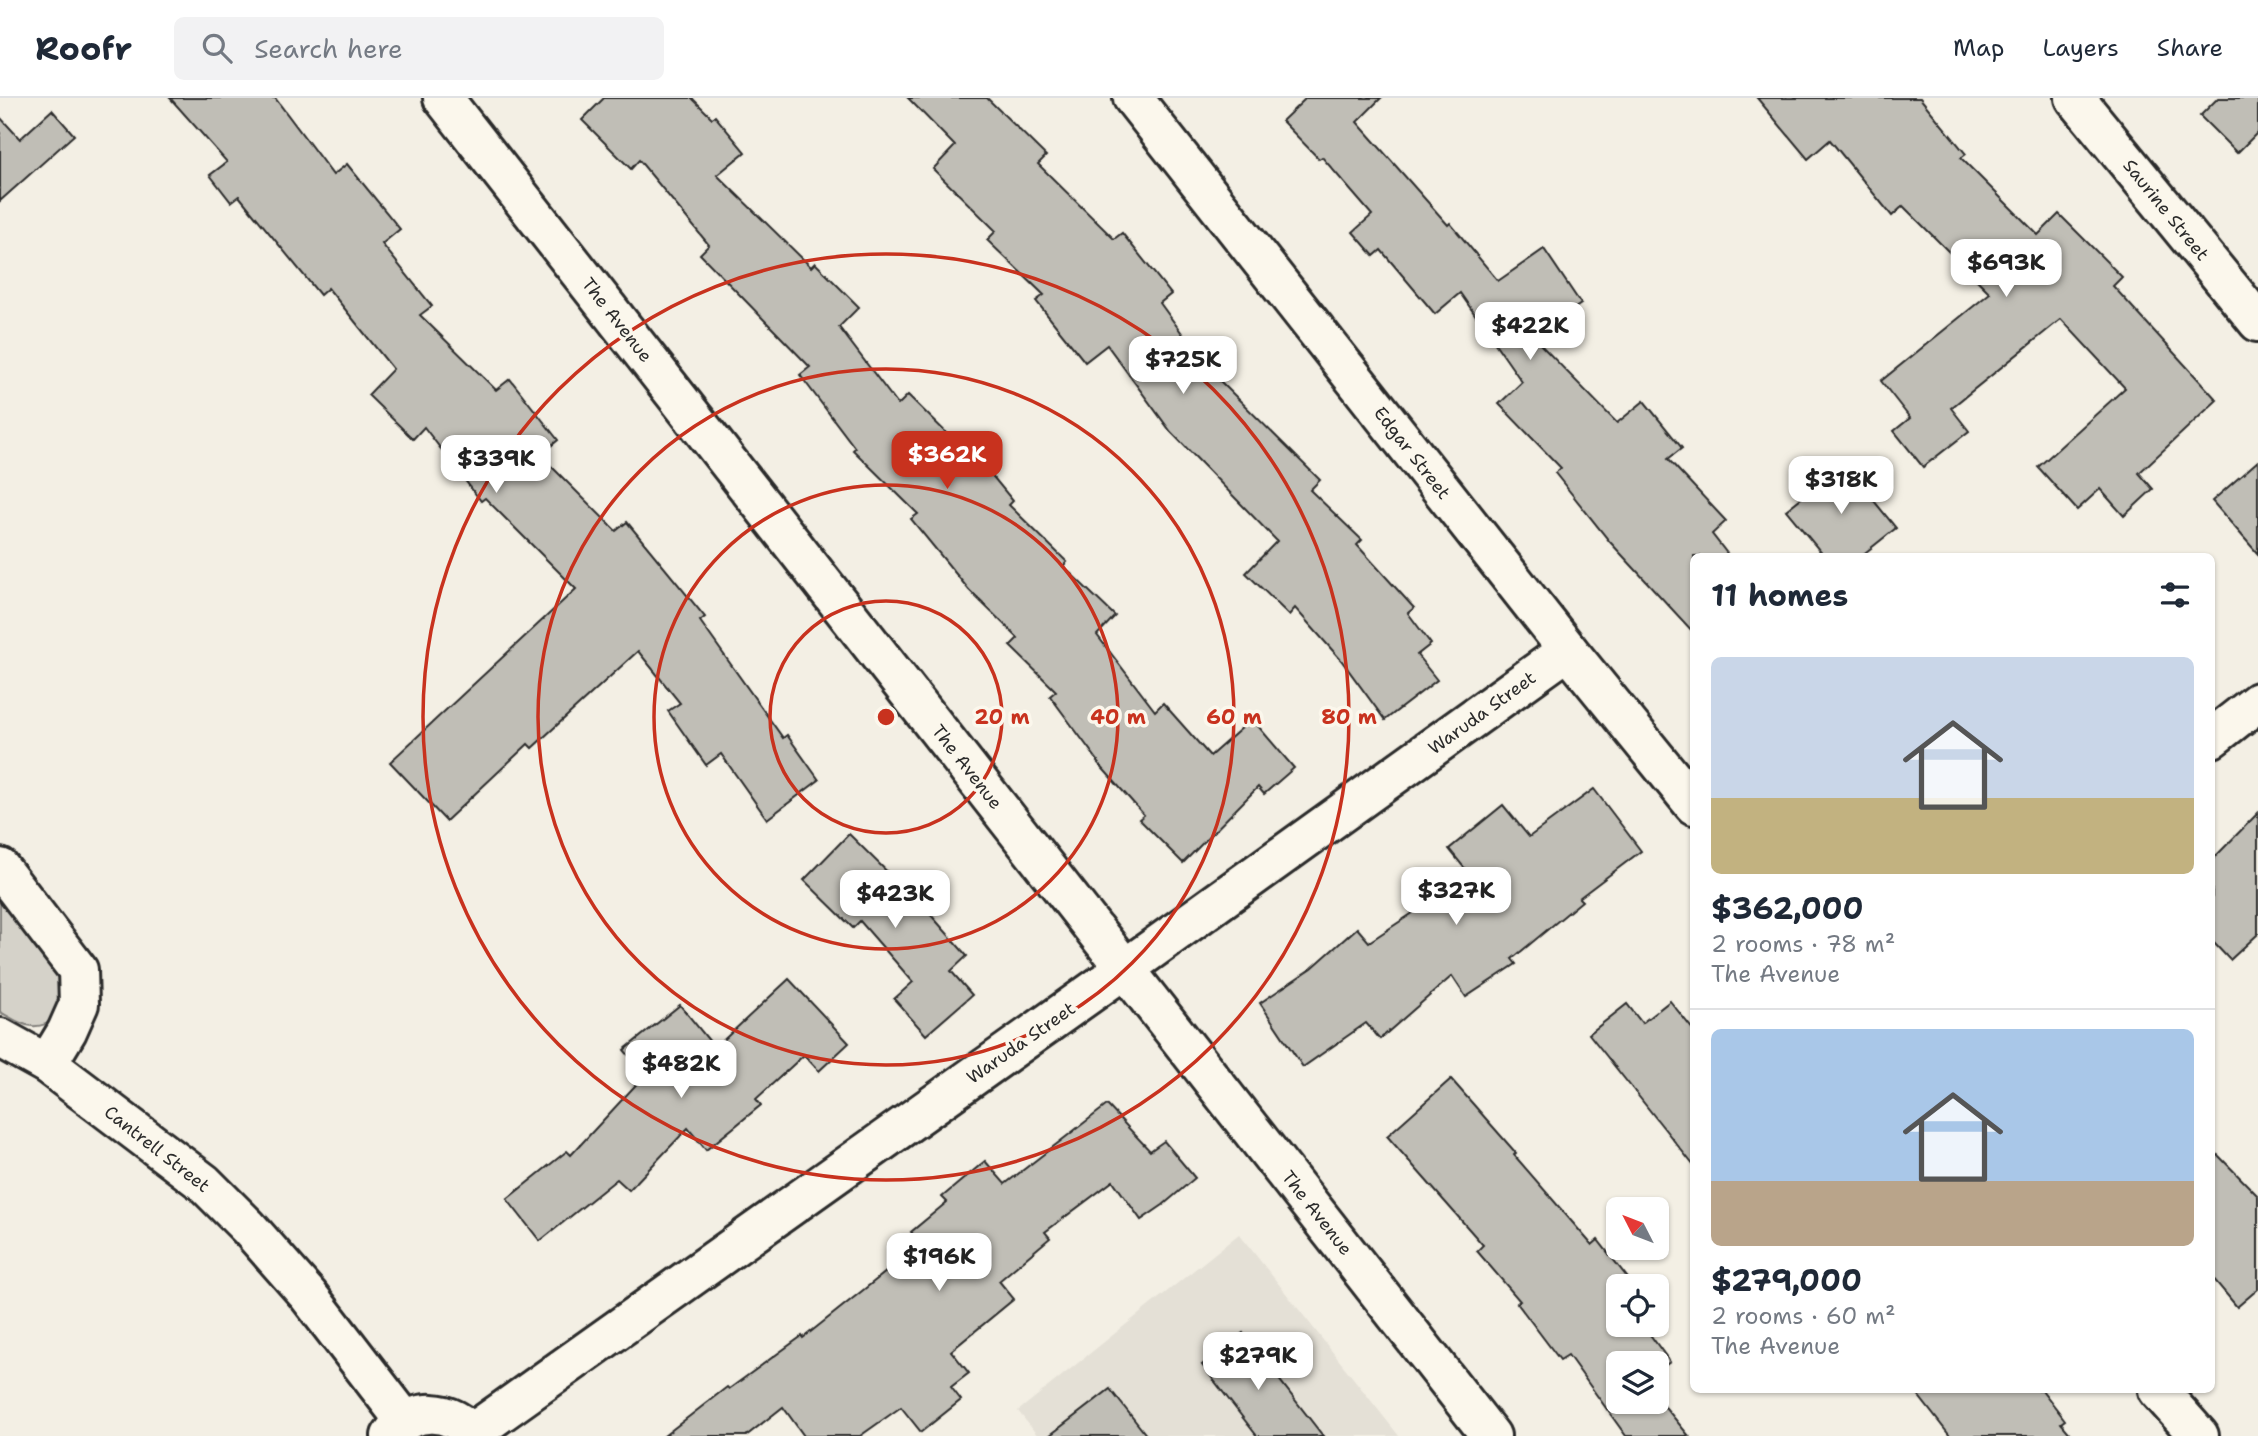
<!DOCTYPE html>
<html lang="en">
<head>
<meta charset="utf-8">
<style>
	body { margin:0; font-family:"Shantell Sans",sans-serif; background:#f2f2f3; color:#1f2937; height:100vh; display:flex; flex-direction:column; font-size:26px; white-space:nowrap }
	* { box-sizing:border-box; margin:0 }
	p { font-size:23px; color:#747a83 }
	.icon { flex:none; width:38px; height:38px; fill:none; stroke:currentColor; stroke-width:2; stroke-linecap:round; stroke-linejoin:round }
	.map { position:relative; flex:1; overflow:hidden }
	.drawer { position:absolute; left:1690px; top:455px; width:525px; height:840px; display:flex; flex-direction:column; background:#fff; border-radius:10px; box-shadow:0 2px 5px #0004 }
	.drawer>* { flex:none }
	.needle { width:46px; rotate:312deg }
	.tools { position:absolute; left:1606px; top:1099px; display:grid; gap:14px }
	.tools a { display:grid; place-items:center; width:63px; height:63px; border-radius:10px; background:#fff; box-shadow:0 2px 5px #0004; font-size:35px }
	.price { position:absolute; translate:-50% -60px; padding:0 16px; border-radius:14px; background:#fff; color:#222; font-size:23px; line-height:46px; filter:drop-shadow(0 2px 4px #0008) }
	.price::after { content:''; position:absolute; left:50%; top:42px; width:21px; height:16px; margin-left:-10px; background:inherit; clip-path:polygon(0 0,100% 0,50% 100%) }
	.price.current { background:#c8321e; color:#fff }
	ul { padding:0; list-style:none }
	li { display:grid; align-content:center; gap:14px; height:371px; padding:0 21px }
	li+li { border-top:2px solid #e0e1e3 }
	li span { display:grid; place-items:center; height:217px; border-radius:10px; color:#555 }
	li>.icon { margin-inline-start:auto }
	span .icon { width:126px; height:126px; fill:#fffc; stroke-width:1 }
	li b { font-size:30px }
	h2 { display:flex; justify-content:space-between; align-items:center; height:84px; padding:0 21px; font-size:30px }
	header { display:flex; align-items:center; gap:42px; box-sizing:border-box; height:98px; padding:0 35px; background:#fff; border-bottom:2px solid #e0e1e3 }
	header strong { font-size:33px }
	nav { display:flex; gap:38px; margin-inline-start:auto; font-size:24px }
	.search { width:490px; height:63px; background:#f2f2f3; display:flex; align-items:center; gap:18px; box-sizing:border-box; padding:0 24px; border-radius:10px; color:#747a83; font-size:26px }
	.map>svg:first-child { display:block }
	.built { fill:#e4e0d6 }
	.green { fill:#d5d2c9; stroke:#807e7a; stroke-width:2 }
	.building { fill:#c0beb6; stroke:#2b2b2b; stroke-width:2 }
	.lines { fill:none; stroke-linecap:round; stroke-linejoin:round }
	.minor-casing { stroke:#2b2b2b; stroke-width:44 }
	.secondary-casing { stroke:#2b2b2b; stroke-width:44 }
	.minor { stroke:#fbf7ec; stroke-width:38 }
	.secondary { stroke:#fbf7ec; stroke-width:38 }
	.ring { fill:none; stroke:#c8321e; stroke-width:3.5 }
	.labels { text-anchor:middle; stroke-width:7; stroke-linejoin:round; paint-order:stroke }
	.street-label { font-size:18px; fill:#2b2b2b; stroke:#fbf7ec }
	.centre { fill:#c8321e; stroke:#fbf7ec; stroke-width:3.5 }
	.ring-label { font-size:21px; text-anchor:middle; font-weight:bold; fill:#c8321e; stroke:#fbf7ec; stroke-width:7; stroke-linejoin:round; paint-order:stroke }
</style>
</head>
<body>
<header>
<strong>Roofr</strong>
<div class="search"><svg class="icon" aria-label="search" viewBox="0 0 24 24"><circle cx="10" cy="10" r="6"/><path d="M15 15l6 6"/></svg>Search here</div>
<nav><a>Map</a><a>Layers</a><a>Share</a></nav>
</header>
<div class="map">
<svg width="2258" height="1338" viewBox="0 0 2258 1338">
	<rect width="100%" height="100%" fill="#f3efe4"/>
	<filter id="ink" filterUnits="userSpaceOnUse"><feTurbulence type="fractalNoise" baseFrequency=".0143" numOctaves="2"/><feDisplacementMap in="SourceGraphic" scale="14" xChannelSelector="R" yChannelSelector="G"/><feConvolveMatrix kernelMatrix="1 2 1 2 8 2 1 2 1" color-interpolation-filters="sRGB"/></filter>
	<g filter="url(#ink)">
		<polygon class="built" points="1239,1136 1399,1338 1038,1338 1018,1313"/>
		<path class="green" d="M0,800L61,877V919C33,935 26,928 0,914Z"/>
		<g class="building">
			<polygon points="170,0 275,0 333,77 347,66 400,131 382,146 432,208 420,217 496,292 510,281 558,342 540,357 616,433 627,424 705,519 700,523 783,640 787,637 819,682 767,721 721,656 706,667 668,613 680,605 638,553 532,650 528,646 446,723 390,664 576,491 485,400 481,403 424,329 413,341 368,297 393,271 328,190 320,197 239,98 231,104 210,77 227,64"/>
			<polygon points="604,0 692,0 712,20 715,18 745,54 717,77 811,169 815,165 859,209 839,229 898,307 908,297 978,366 981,364 1013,403 1009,407 1067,464 1063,468 1115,518 1097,537 1155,613 1163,605 1210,658 1252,621 1294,670 1264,696 1258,689 1183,765 1139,721 1144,717 1097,664 1098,663 1050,598 1056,593 1010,548 1018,540 969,492 911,421 918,416 853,352 855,350 800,277 810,269 700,156 709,147 639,62 631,71 582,22"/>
			<polygon points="908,0 987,0 1046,58 1038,66 1114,141 1122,135 1171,196 1160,205 1208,271 1320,382 1310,392 1362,442 1357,447 1414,510 1408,515 1431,546 1417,557 1437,582 1385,622 1341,562 1295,510 1289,517 1246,475 1277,443 1171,334 1107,247 1085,264 1036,203 1044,197 987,142 996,133 933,71 955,48"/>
			<polygon points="1306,0 1381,0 1357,24 1448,127 1450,125 1498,183 1544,151 1581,206 1533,239 1617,325 1644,303 1682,350 1668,361 1726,423 1712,436 1729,458 1694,458 1694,535 1610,444 1555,375 1561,370 1499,306 1522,284 1460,195 1435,216 1381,152 1374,158 1353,134 1372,117 1322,59 1319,61 1282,23"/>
			<polygon points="1757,0 1920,0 1966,56 1961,60 2038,137 2059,116 2122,179 2113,188 2217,302 2139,375 2153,391 2124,418 2100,391 2077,412 2038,369 2125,290 2061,221 1951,310 1969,333 1923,369 1894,333 1910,320 1881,283 1990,195 1903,108 1892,118 1830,42 1808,61"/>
			<polygon points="2218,0 2258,0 2258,34 2237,55 2200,18"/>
			<polygon points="52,12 74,37 0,103 0,19 20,41"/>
			<polygon points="2258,363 2258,456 2212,403"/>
			<polygon points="1844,366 1896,430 1861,458 1824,458 1786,412"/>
			<polygon points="1594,691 1641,753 1579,800 1582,803 1512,861 1516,866 1466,899 1452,878 1380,941 1366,925 1303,969 1260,905 1312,870 1357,830 1369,844 1470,777 1449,751 1503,707 1529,739"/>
			<polygon points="2258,715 2258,836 2230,862 2212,843 2212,762"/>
			<polygon points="849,736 930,816 967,858 951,873 972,897 926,937 894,901 913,884 860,823 853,830 804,782"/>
			<polygon points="789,881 849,945 819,973 804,957 756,1001 761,1007 706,1052 688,1030 629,1092 617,1081 540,1143 507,1101 567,1053 571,1057 645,977 624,952 680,907 715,950"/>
			<polygon points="1670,903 1694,933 1694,1068 1589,936 1627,906 1642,925"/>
			<polygon points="1451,981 1516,1055 1514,1057 1592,1147 1598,1142 1634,1188 1616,1188 1619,1193 1619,1227 1643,1227 1670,1264 1657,1273 1657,1265 1619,1265 1619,1304 1657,1304 1657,1299 1689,1338 1626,1338 1568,1257 1560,1262 1517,1205 1520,1203 1477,1153 1483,1147 1387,1038"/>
			<polygon points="1107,1007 1150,1053 1164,1043 1195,1080 1163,1107 1141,1122 1113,1083 1045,1134 1050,1140 999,1183 1014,1201 951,1253 969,1275 951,1289 961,1302 921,1334 901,1309 860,1338 804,1338 783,1309 746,1338 664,1338 727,1289 729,1291 802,1238 803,1240 921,1146 911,1134 947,1104 942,1099 985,1063 1005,1086"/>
			<polygon points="2212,1051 2258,1098 2258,1191 2237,1209 2212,1179"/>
			<polygon points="1243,1235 1323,1338 1257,1338 1202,1267"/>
			<polygon points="1110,1291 1147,1338 1049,1338"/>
			<polygon points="1914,1292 2042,1292 2065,1322 2061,1325 2072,1338 1950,1338"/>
		</g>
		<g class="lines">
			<g class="minor-casing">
				<g id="minor">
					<polyline points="443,0 1491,1338"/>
					<polyline points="2075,0 2258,224"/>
					<polyline points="2212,640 2258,604"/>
					<polyline points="0,770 78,872 79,906 67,933 47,966"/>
					<polyline points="0,940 47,966 204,1085 248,1129 308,1197 405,1323"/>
					<polyline points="472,1335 1151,852 1568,552"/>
					<path d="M391,1338C411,1307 453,1310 473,1338"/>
				</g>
			</g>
			<g class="secondary-casing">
				<g id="secondary">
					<polyline points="1133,0 1568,552 1694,707"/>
					<polyline points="2158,1292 2199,1338"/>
				</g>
			</g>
			<use href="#minor" class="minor"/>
			<use href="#secondary" class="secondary"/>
		</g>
	</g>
	<g class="ring">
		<circle cx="886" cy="619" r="116"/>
		<circle cx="886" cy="619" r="232"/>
		<circle cx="886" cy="619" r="348"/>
		<circle cx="886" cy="619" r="463"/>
	</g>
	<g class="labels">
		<g class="street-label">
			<text transform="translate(2166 112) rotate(51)" y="6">Saurine Street</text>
			<text transform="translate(617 222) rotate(52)" y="6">The Avenue</text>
			<text transform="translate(1412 355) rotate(52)" y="6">Edgar Street</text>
			<text transform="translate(1482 615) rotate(-36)" y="6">Waruda Street</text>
			<text transform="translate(967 669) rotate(52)" y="6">The Avenue</text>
			<text transform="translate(1021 945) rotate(-35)" y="6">Waruda Street</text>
			<text transform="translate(157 1051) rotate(38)" y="6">Cantrell Street</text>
			<text transform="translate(1317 1115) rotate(52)" y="6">The Avenue</text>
		</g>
	</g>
	<circle cx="886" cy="619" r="10" class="centre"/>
	<g class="ring-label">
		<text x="1002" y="626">20 m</text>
		<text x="1118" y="626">40 m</text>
		<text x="1234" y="626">60 m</text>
		<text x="1349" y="626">80 m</text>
	</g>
</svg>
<div class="tools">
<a><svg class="needle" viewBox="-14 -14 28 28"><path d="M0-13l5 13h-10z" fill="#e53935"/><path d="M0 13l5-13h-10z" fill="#747a83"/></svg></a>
<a><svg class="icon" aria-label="locate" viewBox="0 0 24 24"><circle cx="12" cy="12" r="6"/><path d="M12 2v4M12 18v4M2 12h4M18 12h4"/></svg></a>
<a><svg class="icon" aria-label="layers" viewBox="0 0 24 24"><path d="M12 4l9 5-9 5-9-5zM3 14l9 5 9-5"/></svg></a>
</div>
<b class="price" style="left:2006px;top:201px">$693K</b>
<b class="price" style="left:1530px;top:264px">$422K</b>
<b class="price" style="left:1183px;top:298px">$725K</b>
<b class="price current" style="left:947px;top:393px">$362K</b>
<b class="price" style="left:496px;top:397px">$339K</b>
<b class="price" style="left:1841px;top:418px">$318K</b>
<b class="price" style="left:1456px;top:829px">$327K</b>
<b class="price" style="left:895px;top:832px">$423K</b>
<b class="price" style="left:681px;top:1002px">$482K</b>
<b class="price" style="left:939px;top:1195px">$196K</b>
<b class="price" style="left:1258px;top:1294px">$279K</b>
<section class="drawer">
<h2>11 homes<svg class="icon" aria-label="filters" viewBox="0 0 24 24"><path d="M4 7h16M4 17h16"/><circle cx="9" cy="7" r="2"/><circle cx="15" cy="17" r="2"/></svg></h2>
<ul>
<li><span style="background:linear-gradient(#c9d6e8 65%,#c2b280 0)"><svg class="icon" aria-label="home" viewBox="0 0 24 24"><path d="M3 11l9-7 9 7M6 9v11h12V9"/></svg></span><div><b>$362,000</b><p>2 rooms · 78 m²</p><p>The Avenue</p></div></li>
<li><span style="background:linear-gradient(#a9c7e8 70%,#b9a48a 0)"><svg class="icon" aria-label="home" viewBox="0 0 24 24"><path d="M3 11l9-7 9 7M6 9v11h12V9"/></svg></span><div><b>$279,000</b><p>2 rooms · 60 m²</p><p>The Avenue</p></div></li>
</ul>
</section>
</div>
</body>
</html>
